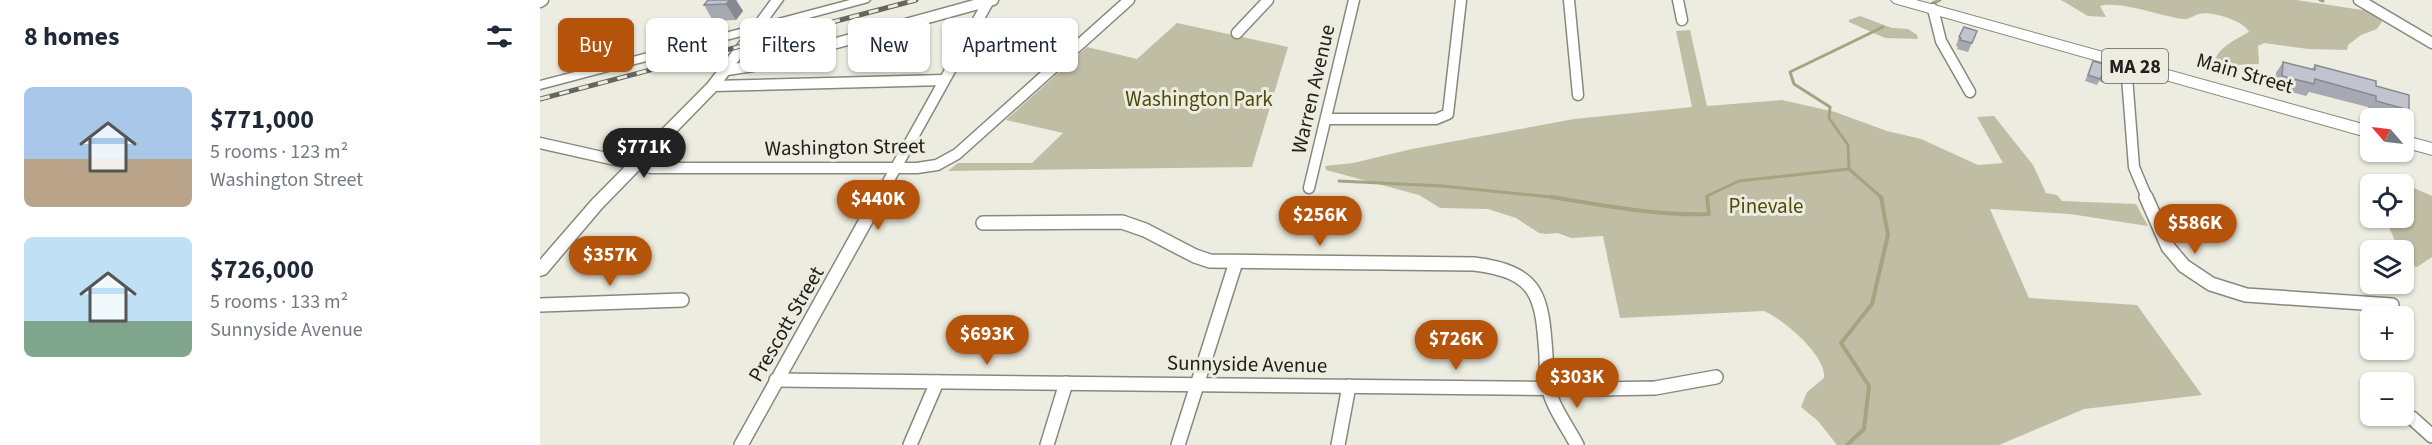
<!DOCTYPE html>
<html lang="en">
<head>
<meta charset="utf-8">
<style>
	body { margin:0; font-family:"Source Sans 3",sans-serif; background:#f6f6f7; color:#1f2937; height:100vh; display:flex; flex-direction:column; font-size:22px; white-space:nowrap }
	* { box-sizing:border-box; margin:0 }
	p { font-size:20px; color:#747a83 }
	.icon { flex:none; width:33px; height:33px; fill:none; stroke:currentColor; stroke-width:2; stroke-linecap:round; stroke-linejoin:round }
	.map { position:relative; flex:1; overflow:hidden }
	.details { display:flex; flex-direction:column; background:#fff; width:540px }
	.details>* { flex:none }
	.top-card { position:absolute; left:18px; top:18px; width:570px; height:54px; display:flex; gap:12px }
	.needle { width:39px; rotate:298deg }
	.controls { position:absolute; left:1820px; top:108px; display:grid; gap:12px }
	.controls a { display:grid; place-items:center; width:54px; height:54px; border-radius:9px; background:#fff; box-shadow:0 2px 4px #0004; font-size:30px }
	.price { position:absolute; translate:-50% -51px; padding:0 14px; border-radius:21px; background:#b45309; color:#fff; font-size:20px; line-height:39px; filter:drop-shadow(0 2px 3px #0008) }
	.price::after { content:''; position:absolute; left:50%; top:36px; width:18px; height:14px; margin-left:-9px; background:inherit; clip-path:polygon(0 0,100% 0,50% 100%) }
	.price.current { background:#222; color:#fff }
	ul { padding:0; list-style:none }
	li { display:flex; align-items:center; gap:18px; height:150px; padding:0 24px }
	li span { display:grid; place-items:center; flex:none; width:168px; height:120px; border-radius:9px; color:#555 }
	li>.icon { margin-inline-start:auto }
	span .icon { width:72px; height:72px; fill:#fffc; stroke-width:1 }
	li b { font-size:26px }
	h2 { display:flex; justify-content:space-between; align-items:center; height:72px; padding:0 24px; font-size:26px }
	.chip { padding:0 21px; border-radius:9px; background:#fff; box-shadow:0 2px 4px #0004; font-size:21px; line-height:54px }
	.chip.current { background:#b45309; color:#fff }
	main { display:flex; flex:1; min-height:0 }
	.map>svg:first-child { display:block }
	.green { fill:#bfbda4 }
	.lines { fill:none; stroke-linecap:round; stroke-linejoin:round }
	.stream-far1 { stroke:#a6a380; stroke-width:3 }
	.stream { stroke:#a6a380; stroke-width:4 }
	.minor-far1-casing { stroke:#88887d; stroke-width:13 }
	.minor-casing { stroke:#88887d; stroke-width:16 }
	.tertiary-casing { stroke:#88887d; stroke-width:3 }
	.primary-casing { stroke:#88887d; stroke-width:2 }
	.minor-far1 { stroke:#fff; stroke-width:10 }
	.minor { stroke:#fff; stroke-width:13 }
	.tertiary { fill:#fff; fill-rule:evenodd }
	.primary { fill:#fff; fill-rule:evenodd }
	.rail-casing { stroke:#66665f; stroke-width:5 }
	.rail { stroke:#edece0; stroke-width:3; stroke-dasharray:10; stroke-linecap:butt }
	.wall { fill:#a6a9b2 }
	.shaded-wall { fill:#878991 }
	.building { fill:#c1c4cf; stroke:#878991; stroke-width:1.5 }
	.labels { text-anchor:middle; stroke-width:6; stroke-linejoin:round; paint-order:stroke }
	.shield { fill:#edece0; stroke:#5e5d57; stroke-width:1.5 }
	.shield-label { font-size:20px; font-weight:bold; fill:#20201c }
	.street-label { font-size:21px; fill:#20201c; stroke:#edece0 }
	.park-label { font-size:21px; fill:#504a0b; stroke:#edece0 }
</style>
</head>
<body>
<main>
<section class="details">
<h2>8 homes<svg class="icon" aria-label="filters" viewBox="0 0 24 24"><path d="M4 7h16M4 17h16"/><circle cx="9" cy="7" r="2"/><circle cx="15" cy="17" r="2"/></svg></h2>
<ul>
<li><span style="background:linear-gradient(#a9c7e8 60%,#b9a48a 0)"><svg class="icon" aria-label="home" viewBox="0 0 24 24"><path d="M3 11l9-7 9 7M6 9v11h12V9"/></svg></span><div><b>$771,000</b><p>5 rooms · 123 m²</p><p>Washington Street</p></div></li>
<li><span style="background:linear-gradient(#bfe0f5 70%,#7fa58c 0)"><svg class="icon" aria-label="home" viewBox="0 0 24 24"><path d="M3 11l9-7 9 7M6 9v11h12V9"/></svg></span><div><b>$726,000</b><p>5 rooms · 133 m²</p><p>Sunnyside Avenue</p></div></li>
</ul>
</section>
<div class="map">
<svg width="1892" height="445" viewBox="0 0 1892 445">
	<rect width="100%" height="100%" fill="#edece0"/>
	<g class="green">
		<path d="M1521,0H1756L1829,11L1843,20L1837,29L1821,35L1808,45L1807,50L1768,49L1724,43L1718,46L1719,64L1693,65L1674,63C1677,48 1696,39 1709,32C1705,21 1670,10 1659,14C1652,16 1649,20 1642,19C1622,16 1578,0 1560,6L1566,17L1548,16Z"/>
		<polygon points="1320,16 1352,28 1368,29 1377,35 1378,39 1345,38 1309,22 1309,20"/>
		<polygon points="637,23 748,47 712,167 408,171 418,163 492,163 523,133 466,120 547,47 597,59"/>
		<path d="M1150,30L1167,106L1242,100L1295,112L1347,131L1381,139L1438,165L1463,163L1437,117L1454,116L1493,165L1506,193L1517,195L1522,201L1596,204L1608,226L1530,214L1450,209L1489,298L1597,305L1662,395L1544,409L1459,445H1297L1278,421L1261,407L1267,392L1284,378C1287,356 1243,319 1224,311L1080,318L1063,236L1031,238L1018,233L1006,234L999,233L976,218L948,209L900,208L879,195L786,170L785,166L813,163L872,149L1034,119L1152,107L1136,31Z"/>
		<path d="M1857,184C1869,185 1881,191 1892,196V257L1877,267L1864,263L1863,250H1859L1845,218H1863V214L1871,212L1863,200V184Z"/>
	</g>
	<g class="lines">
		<g class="stream-far1">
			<polyline points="1780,0 1783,1"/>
			<polyline points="1393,3 1400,0"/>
			<polyline points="1309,169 1342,198"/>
			<polyline points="799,181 902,186 1021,198"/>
			<polyline points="1167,198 1167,196 1199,181 1309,169 1308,145 1289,118 1290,107 1254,84 1250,72 1343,27"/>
		</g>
		<g class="stream">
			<path d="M1011,197C1064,205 1115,216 1169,214L1167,197"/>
			<polyline points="1307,445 1324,429 1329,386 1301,343 1332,304 1348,235 1341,197"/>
		</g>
		<g class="minor-far1-casing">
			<g id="minor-far1">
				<polyline points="1029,0 1038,95"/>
				<polyline points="1138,0 1142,20"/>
				<polyline points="1819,0 1892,43"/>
				<polyline points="0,2 3,0"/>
				<polyline points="1393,9 1401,41 1430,92"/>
				<polyline points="697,33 728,0"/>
				<polyline points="1586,64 1594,167 1607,198"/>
				<polyline points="187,70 213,66 453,0"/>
				<polyline points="173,86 404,80"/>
				<polyline points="786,119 896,119 908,114 921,0"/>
				<polyline points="0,143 111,168 377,168 397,165 417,154 589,0"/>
				<polyline points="769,188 814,0"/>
				<polyline points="339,198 448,2"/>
			</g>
		</g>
		<g class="minor-casing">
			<g id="minor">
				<polyline points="1606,197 1628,247 1644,266 1671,284 1706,295 1852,305"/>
				<path d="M443,223L582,222L605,230L655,256L670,261L934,264C999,272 1002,296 1006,355C1006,365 1006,377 1008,387C1013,408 1027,426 1037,445"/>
				<polyline points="0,305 142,300"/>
				<polyline points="236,380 1056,389 1115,388 1176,377"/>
				<polyline points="1872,418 1892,436"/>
				<polyline points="201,445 339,197"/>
				<polyline points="370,445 397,382"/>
				<polyline points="507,445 526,383"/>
				<polyline points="638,445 696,262"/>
				<polyline points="798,445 809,386"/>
			</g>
		</g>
		<g class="tertiary-casing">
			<polygon id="tertiary" points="231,0 243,0 227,22 310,0 330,0 328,2 220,31 178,89 62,208 6,274 0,276 0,260 52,200 168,83 205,35 0,89 0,81 212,26"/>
		</g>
		<g class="primary-casing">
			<g id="primary">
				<polygon points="1351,0 1376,0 1830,126 1830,138 1354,3"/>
				<polygon points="1863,135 1892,143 1892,155 1863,147"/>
			</g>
		</g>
		<use href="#minor-far1" class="minor-far1"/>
		<use href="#minor" class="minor"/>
		<use href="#tertiary" class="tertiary"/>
		<use href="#primary" class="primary"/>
		<g class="rail-casing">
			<polyline id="rail" points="0,99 376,0"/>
		</g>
		<use href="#rail" class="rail"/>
	</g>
	<g class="wall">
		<polygon points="196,0 203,11 196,20 173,21 164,5"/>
		<polygon points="1437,31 1428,52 1417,49 1418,47 1416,46 1419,37"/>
		<polygon points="1553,61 1567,77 1564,83 1559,81 1557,85 1545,81"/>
		<polygon points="1743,62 1772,69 1775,65 1836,86 1869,110 1863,118 1849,118 1828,113 1828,107 1769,92 1766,96 1734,87 1736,73"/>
	</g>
	<polygon class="shaded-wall" points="190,0 196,0 203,11 196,20 186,4"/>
	<g class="building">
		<polygon points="168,0 190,0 186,4 164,5"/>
		<polygon points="1424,27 1437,31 1432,43 1420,40 1421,38 1419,37"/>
		<polygon points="1553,61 1570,66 1567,77 1562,75 1560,79 1548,75"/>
		<polygon points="1743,62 1775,70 1775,65 1836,81 1836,86 1869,95 1869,110 1836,101 1836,96 1775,79 1774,84 1742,76"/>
	</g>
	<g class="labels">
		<rect class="shield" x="1562" y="49" width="66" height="34" rx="4.5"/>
		<g class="shield-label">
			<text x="1595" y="73">MA 28</text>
		</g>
		<g class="street-label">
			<text transform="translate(1705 73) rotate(16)" y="7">Main Street</text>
			<text transform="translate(773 89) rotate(-77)" y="7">Warren Avenue</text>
			<text transform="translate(305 147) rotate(-1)" y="7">Washington Street</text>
			<text transform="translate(246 324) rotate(-60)" y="7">Prescott Street</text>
			<text transform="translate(707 364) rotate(1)" y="7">Sunnyside Avenue</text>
		</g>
		<g class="park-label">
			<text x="659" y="106">Washington Park</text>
			<text x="1226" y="213">Pinevale</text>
		</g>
	</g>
</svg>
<div class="controls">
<a><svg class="needle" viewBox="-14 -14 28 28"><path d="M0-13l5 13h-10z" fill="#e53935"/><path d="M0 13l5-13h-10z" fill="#747a83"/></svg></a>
<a><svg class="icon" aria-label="locate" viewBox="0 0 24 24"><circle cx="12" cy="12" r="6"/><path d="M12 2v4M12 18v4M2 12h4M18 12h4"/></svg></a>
<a><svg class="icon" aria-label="layers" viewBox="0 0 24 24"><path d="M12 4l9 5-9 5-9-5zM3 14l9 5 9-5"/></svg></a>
<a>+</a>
<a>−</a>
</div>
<b class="price current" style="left:104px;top:179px">$771K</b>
<b class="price" style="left:338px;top:231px">$440K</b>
<b class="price" style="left:780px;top:247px">$256K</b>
<b class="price" style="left:1655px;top:255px">$586K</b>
<b class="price" style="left:70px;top:287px">$357K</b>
<b class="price" style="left:447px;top:366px">$693K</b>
<b class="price" style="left:916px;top:371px">$726K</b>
<b class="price" style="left:1037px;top:409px">$303K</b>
<div class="top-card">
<a class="chip current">Buy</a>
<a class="chip">Rent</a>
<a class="chip">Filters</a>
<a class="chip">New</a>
<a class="chip">Apartment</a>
</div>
</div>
</main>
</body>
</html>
